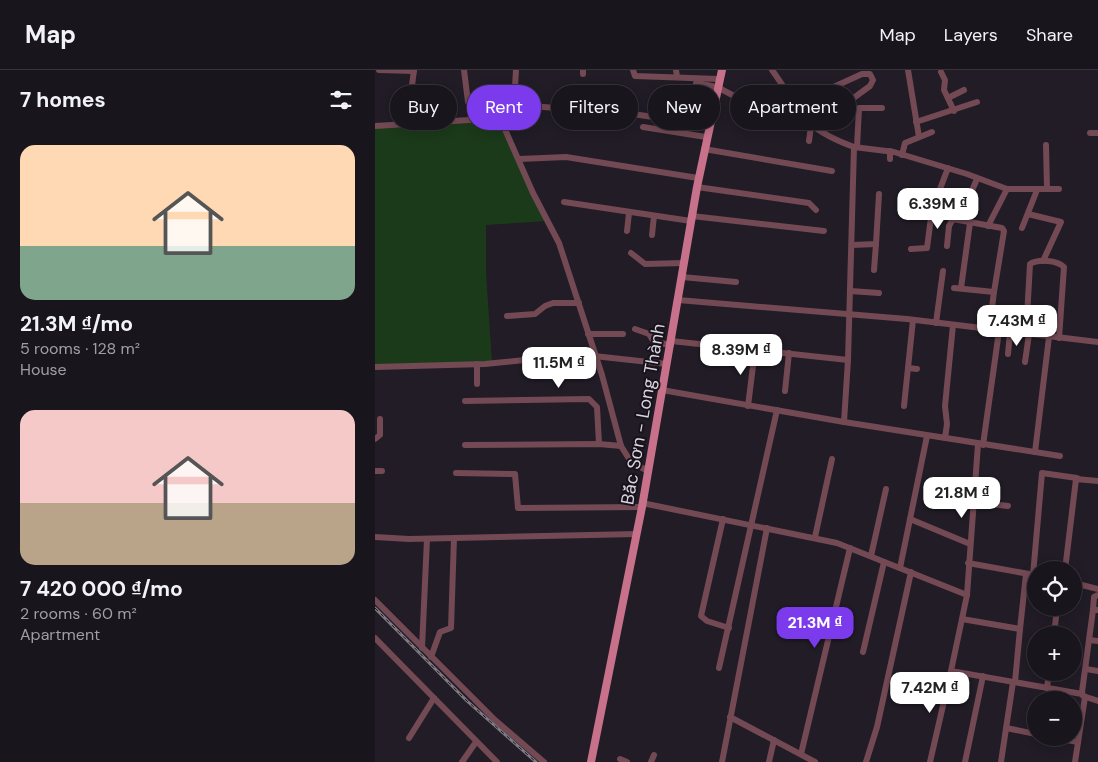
<!DOCTYPE html>
<html lang="en">
<head>
<meta charset="utf-8">
<style>
	body { margin:0; font-family:"DM Sans",sans-serif; background:#262229; color:#f1f3f6; height:100vh; display:flex; flex-direction:column; font-size:19px; white-space:nowrap }
	* { box-sizing:border-box; margin:0 }
	p { font-size:16px; color:#9f9fa3 }
	.icon { flex:none; width:28px; height:28px; fill:none; stroke:currentColor; stroke-width:2; stroke-linecap:round; stroke-linejoin:round }
	.map { position:relative; flex:1; overflow:hidden }
	.panel { display:flex; flex-direction:column; background:#19151c; width:375px }
	.panel>* { flex:none }
	.hud { position:absolute; left:15px; top:15px; width:475px; height:45px; display:flex; gap:10px }
	.tools { position:absolute; left:652px; top:491px; display:grid; gap:10px }
	.tools a { display:grid; place-items:center; width:55px; height:55px; border-radius:50%; background:#19151c; box-shadow:0 2px 12px #0003,0 0 0 1px #37343b; font-size:25px }
	.price { position:absolute; translate:-50% -42px; padding:0 11px; border-radius:10px; background:#fff; color:#222; font-size:16px; line-height:32px; filter:drop-shadow(0 1px 2px #0008) }
	.price::after { content:''; position:absolute; left:50%; top:30px; width:15px; height:11px; margin-left:-8px; background:inherit; clip-path:polygon(0 0,100% 0,50% 100%) }
	.price.active { background:#7c3aed; color:#fff }
	ul { padding:0; list-style:none }
	li { display:grid; align-content:center; gap:10px; height:265px; padding:0 20px }
	li span { display:grid; place-items:center; height:155px; border-radius:15px; color:#555 }
	li>.icon { margin-inline-start:auto }
	span .icon { width:90px; height:90px; fill:#fffc; stroke-width:1 }
	li b { font-size:21px }
	h2 { display:flex; justify-content:space-between; align-items:center; height:60px; padding:0 20px; font-size:21px }
	.chip { padding:0 18px; border-radius:22px; background:#19151c; box-shadow:0 2px 12px #0003,0 0 0 1px #37343b; font-size:18px; line-height:45px }
	.chip.active { background:#7c3aed; color:#fff }
	header { display:flex; align-items:center; gap:30px; box-sizing:border-box; height:70px; padding:0 25px; background:#19151c; border-bottom:1px solid #37343b }
	header strong { font-size:24px }
	nav { display:flex; gap:28px; margin-inline-start:auto; font-size:18px }
	main { display:flex; flex:1; min-height:0 }
	.map>svg:first-child { display:block }
	.green { fill:#1b3a1a }
	.lines { fill:none; stroke-linecap:round; stroke-linejoin:round }
	.minor { stroke:#734954; stroke-width:6 }
	.major { stroke:#c8718a; stroke-width:8 }
	.rail-casing { stroke:#7f7b83; stroke-width:3 }
	.rail { stroke:#18121d; stroke-width:1; stroke-dasharray:4; stroke-linecap:butt }
	.labels { text-anchor:middle; stroke-width:4; stroke-linejoin:round; paint-order:stroke }
	.street-label { font-size:18px; fill:#d9d6dd; stroke:#18121d }
</style>
</head>
<body>
<header>
<strong>Map</strong>
<nav><a>Map</a><a>Layers</a><a>Share</a></nav>
</header>
<main>
<section class="panel">
<h2>7 homes<svg class="icon" aria-label="filters" viewBox="0 0 24 24"><path d="M4 7h16M4 17h16"/><circle cx="9" cy="7" r="2"/><circle cx="15" cy="17" r="2"/></svg></h2>
<ul>
<li><span style="background:linear-gradient(#ffd9b3 65%,#7fa58c 0)"><svg class="icon" aria-label="home" viewBox="0 0 24 24"><path d="M3 11l9-7 9 7M6 9v11h12V9"/></svg></span><div><b>21.3M ₫/mo</b><p>5 rooms · 128 m²</p><p>House</p></div></li>
<li><span style="background:linear-gradient(#f6c9c9 60%,#b9a48a 0)"><svg class="icon" aria-label="home" viewBox="0 0 24 24"><path d="M3 11l9-7 9 7M6 9v11h12V9"/></svg></span><div><b>7 420 000 ₫/mo</b><p>2 rooms · 60 m²</p><p>Apartment</p></div></li>
</ul>
</section>
<div class="map">
<svg width="723" height="692" viewBox="0 0 723 692">
	<rect width="100%" height="100%" fill="#211c26"/>
	<polygon class="green" points="125,48 172,151 111,155 111,203 117,293 0,297 0,56"/>
	<g class="lines">
		<g class="minor">
			<polyline points="4,0 39,1"/>
			<polyline points="89,0 93,32 118,33 125,48"/>
			<polyline points="208,0 208,4"/>
			<polyline points="258,0 260,6 343,9"/>
			<polyline points="301,0 302,7"/>
			<path d="M397,0C428,43 425,57 479,77"/>
			<polyline points="533,0 544,67"/>
			<polyline points="566,2 570,10 569,20 579,41"/>
			<polyline points="321,13 342,17 365,29 419,35 487,4 495,4 498,10 495,16 473,32"/>
			<polyline points="573,28 589,20"/>
			<polyline points="118,33 233,42"/>
			<polyline points="139,34 141,0"/>
			<polyline points="244,42 333,55"/>
			<polyline points="541,52 602,32"/>
			<polyline points="32,54 125,48 158,123 184,173 227,305 246,376 256,392 273,401"/>
			<polyline points="0,56 32,54 39,0"/>
			<polyline points="268,57 331,67"/>
			<polyline points="715,63 723,63"/>
			<polyline points="434,71 436,56"/>
			<polyline points="671,75 672,119"/>
			<polyline points="482,77 484,38 507,38"/>
			<polyline points="329,79 457,101"/>
			<polyline points="527,85 530,73 557,62"/>
			<polyline points="144,89 191,87 323,108"/>
			<polyline points="515,89 515,81"/>
			<polyline points="573,98 557,140 578,149 627,158 629,161 619,222 579,218"/>
			<polyline points="322,117 434,133 441,140"/>
			<polyline points="189,132 316,151"/>
			<polyline points="653,144 686,152 668,191"/>
			<polyline points="317,146 449,161"/>
			<polyline points="584,150 602,109"/>
			<polyline points="613,156 632,119"/>
			<polyline points="647,158 662,120"/>
			<polyline points="252,161 254,143"/>
			<polyline points="277,165 279,146"/>
			<polyline points="477,175 501,174 504,124"/>
			<polyline points="572,176 574,156 578,149"/>
			<polyline points="536,179 552,178 557,140"/>
			<polyline points="256,183 270,194 309,193"/>
			<polyline points="499,200 501,174"/>
			<polyline points="307,207 361,212"/>
			<polyline points="586,218 595,153"/>
			<polyline points="475,221 504,223"/>
			<polyline points="303,230 532,249 723,272"/>
			<polyline points="132,246 160,244 170,236 178,233 204,233"/>
			<polyline points="561,253 568,201"/>
			<polyline points="260,259 274,264 279,272 296,275"/>
			<polyline points="614,260 619,222"/>
			<polyline points="213,264 248,264"/>
			<path d="M651,264L655,194C663,189 682,190 689,197L684,268"/>
			<polyline points="296,271 473,290 479,77 519,82 592,104 632,119 684,119"/>
			<polyline points="633,284 635,262"/>
			<polyline points="650,292 654,264"/>
			<polyline points="102,294 102,314"/>
			<polyline points="0,297 110,294 169,288 219,286 292,294"/>
			<polyline points="533,298 542,299"/>
			<polyline points="287,320 469,352 685,386"/>
			<polyline points="410,321 414,283"/>
			<polyline points="90,331 214,329 222,337 224,374"/>
			<polyline points="373,336 380,280"/>
			<polyline points="529,336 538,250"/>
			<polyline points="469,352 473,290"/>
			<polyline points="570,368 572,354 570,336 578,255"/>
			<polyline points="0,369 5,365 5,349"/>
			<polyline points="90,375 224,374 246,376"/>
			<polyline points="608,375 624,261"/>
			<polyline points="660,382 674,267"/>
			<polyline points="0,401 7,401"/>
			<polyline points="81,403 140,404 143,438 267,437"/>
			<polyline points="599,432 633,436"/>
			<polyline points="267,433 462,473 592,525 576,601 707,624"/>
			<polyline points="348,449 326,546 332,551 354,558"/>
			<polyline points="535,449 595,474"/>
			<polyline points="0,467 34,469 262,464"/>
			<polyline points="440,467 457,389"/>
			<polyline points="496,486 511,419"/>
			<polyline points="593,493 654,504"/>
			<polyline points="525,498 552,366"/>
			<polyline points="690,500 701,409 723,411"/>
			<polyline points="658,505 667,403 702,408"/>
			<polyline points="699,513 723,519"/>
			<polyline points="592,525 603,374"/>
			<polyline points="0,530 120,650 169,692"/>
			<polyline points="718,540 719,527 723,525"/>
			<polyline points="723,540 718,540 707,622 708,626 723,631"/>
			<polyline points="587,549 645,559 651,504"/>
			<polyline points="679,565 682,538"/>
			<polyline points="0,568 122,692"/>
			<polyline points="714,570 723,571"/>
			<polyline points="47,578 52,469"/>
			<polyline points="488,582 509,492"/>
			<polyline points="56,587 65,562 76,558 79,468"/>
			<polyline points="344,598 402,340"/>
			<polyline points="711,599 723,601"/>
			<polyline points="640,612 645,559"/>
			<polyline points="672,618 674,602"/>
			<polyline points="355,647 440,692"/>
			<polyline points="631,658 661,664"/>
			<polyline points="34,668 59,628"/>
			<polyline points="681,668 703,672"/>
			<polyline points="426,684 475,478"/>
			<polyline points="245,689 252,692"/>
			<polyline points="87,692 101,672"/>
			<polyline points="276,692 279,685"/>
			<polyline points="347,692 392,458"/>
			<polyline points="394,692 399,670"/>
			<polyline points="491,692 502,657 536,502"/>
			<polyline points="555,692 576,601"/>
			<polyline points="590,692 608,606"/>
			<polyline points="626,692 638,612"/>
			<polyline points="700,692 710,627"/>
		</g>
		<polyline class="major" points="216,692 267,437 322,117 347,0"/>
		<g class="rail-casing">
			<polyline id="rail" points="0,538 92,631 161,692"/>
		</g>
		<use href="#rail" class="rail"/>
	</g>
	<g class="labels">
		<g class="street-label">
			<text transform="translate(268 344) rotate(-80)" y="6">Bắc Sơn - Long Thành</text>
		</g>
	</g>
</svg>
<div class="tools">
<a><svg class="icon" aria-label="locate" viewBox="0 0 24 24"><circle cx="12" cy="12" r="6"/><path d="M12 2v4M12 18v4M2 12h4M18 12h4"/></svg></a>
<a>+</a>
<a>−</a>
</div>
<b class="price" style="left:563px;top:160px">6.39M ₫</b>
<b class="price" style="left:642px;top:277px">7.43M ₫</b>
<b class="price" style="left:366px;top:306px">8.39M ₫</b>
<b class="price" style="left:184px;top:319px">11.5M ₫</b>
<b class="price" style="left:587px;top:449px">21.8M ₫</b>
<b class="price active" style="left:440px;top:579px">21.3M ₫</b>
<b class="price" style="left:555px;top:644px">7.42M ₫</b>
<div class="hud">
<a class="chip">Buy</a>
<a class="chip active">Rent</a>
<a class="chip">Filters</a>
<a class="chip">New</a>
<a class="chip">Apartment</a>
</div>
</div>
</main>
</body>
</html>
